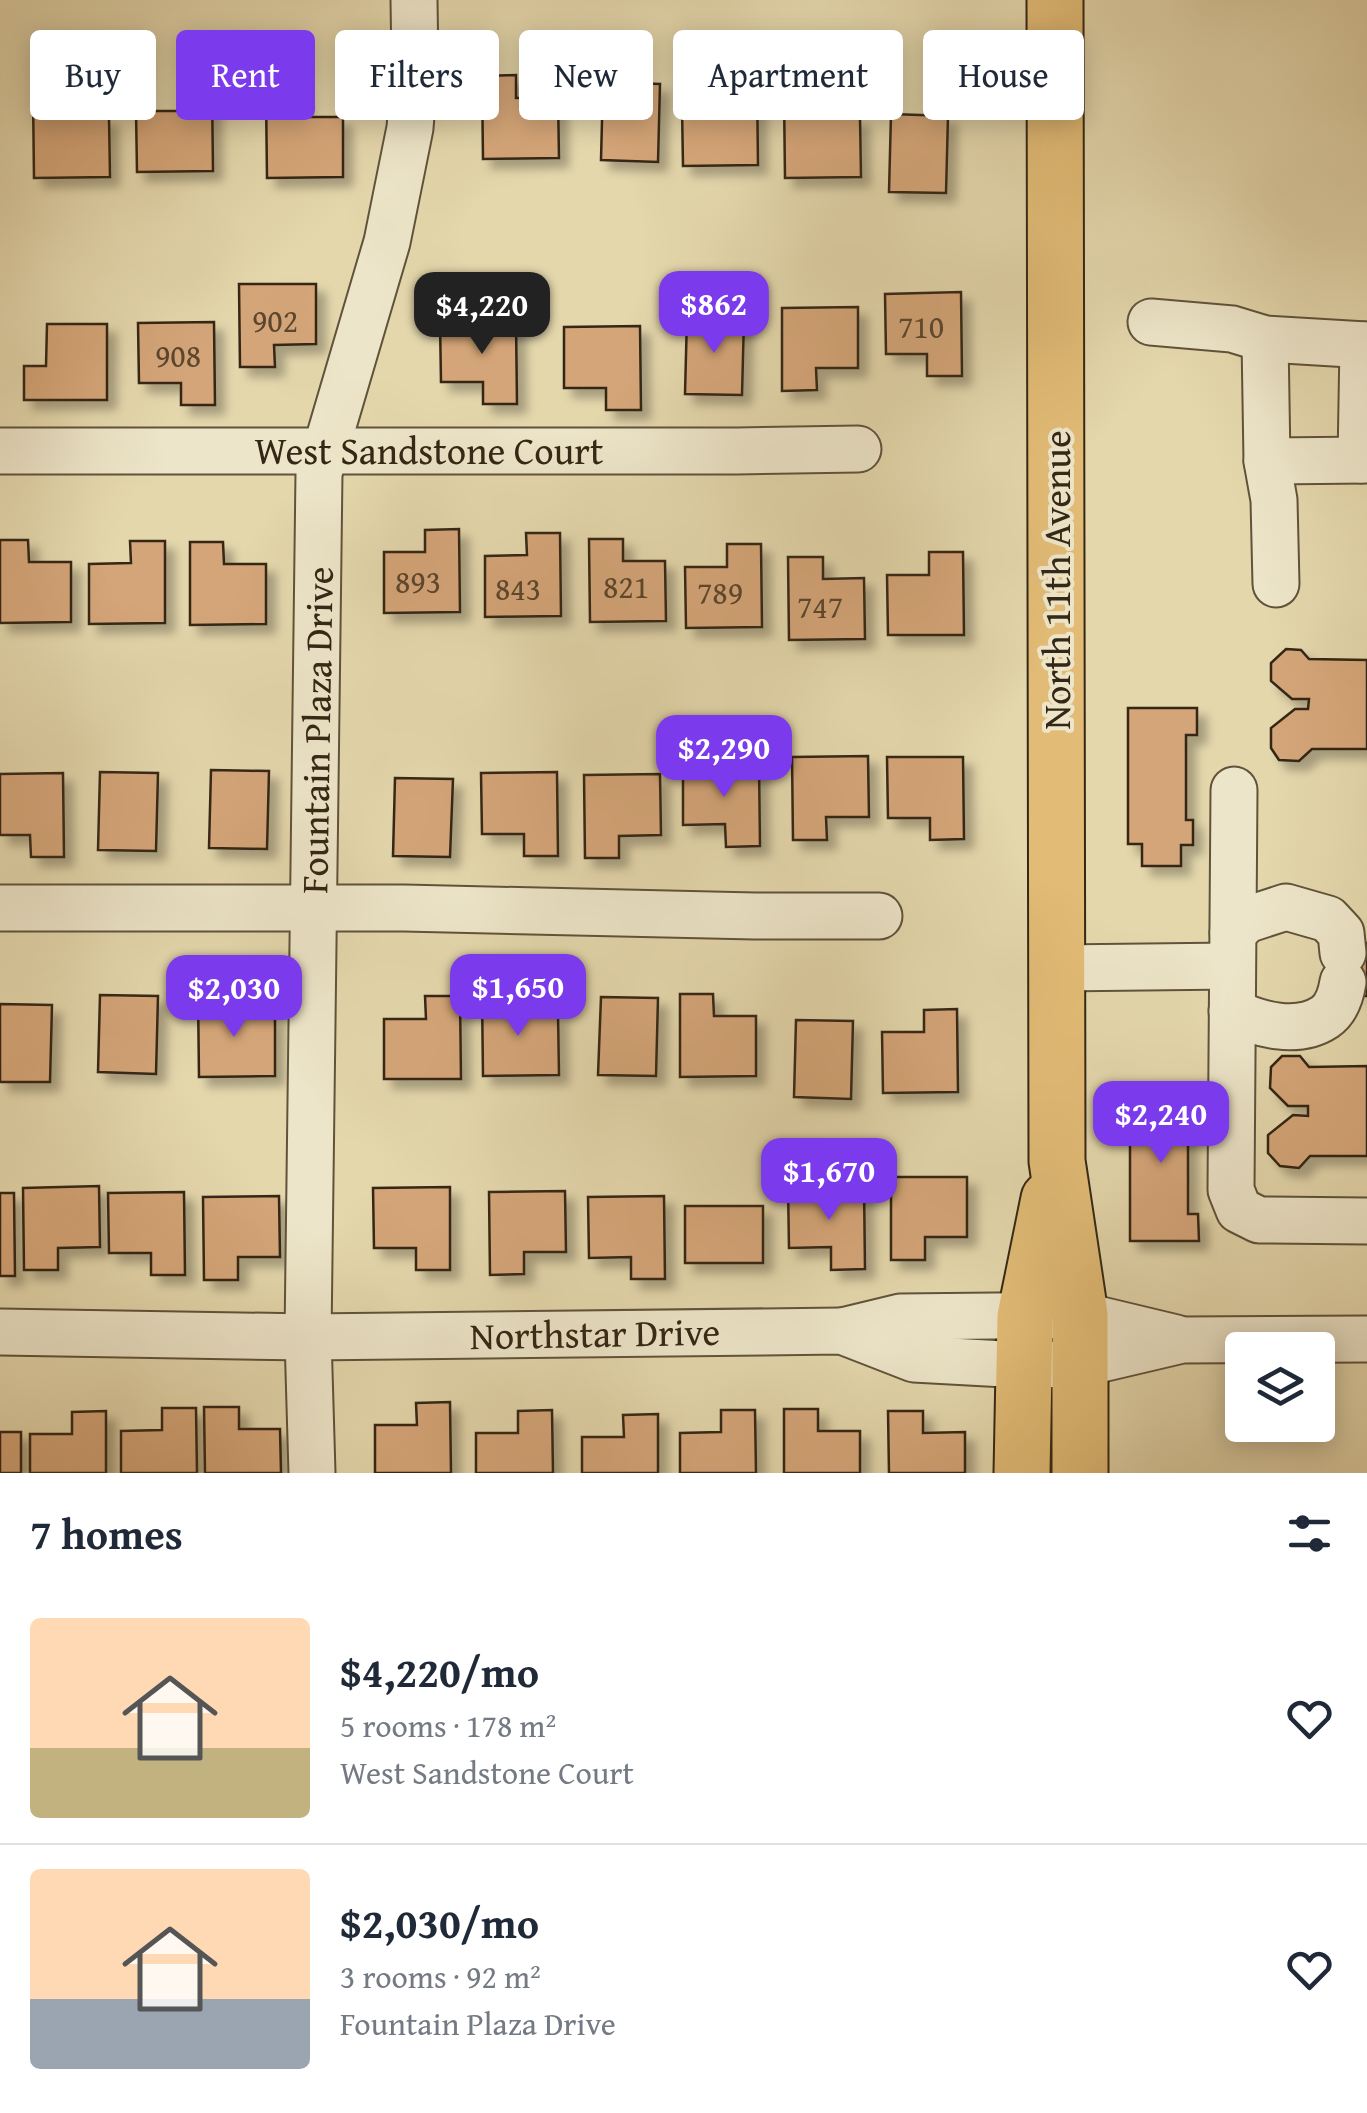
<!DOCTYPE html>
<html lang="en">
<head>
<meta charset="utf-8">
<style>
	body { margin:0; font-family:"Gentium Book Plus",serif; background:#f6f6f7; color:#1f2937; height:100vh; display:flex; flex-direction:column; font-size:38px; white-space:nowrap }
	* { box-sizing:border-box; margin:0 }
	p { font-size:32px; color:#747a83 }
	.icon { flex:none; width:55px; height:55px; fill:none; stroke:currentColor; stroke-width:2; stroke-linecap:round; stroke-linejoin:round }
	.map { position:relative; height:1473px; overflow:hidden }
	.side { display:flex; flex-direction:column; background:#fff; flex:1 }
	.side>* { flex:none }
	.banner { position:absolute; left:30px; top:30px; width:1308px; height:90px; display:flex; gap:20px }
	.controls { position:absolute; left:1225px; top:1332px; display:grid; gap:20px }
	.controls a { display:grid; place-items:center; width:110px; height:110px; border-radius:10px; background:#fff; box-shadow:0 5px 25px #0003; font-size:50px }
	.price { position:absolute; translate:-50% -85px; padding:0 22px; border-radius:20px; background:#7c3aed; color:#fff; font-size:32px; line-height:65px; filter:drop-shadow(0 2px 5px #0008) }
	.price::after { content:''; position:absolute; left:50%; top:60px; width:30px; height:22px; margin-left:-15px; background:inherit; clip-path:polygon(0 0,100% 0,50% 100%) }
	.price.on { background:#222; color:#fff }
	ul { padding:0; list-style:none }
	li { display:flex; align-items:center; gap:30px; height:250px; padding:0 30px }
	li+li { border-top:2px solid #e0e1e3 }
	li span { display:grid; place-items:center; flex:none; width:280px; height:200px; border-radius:10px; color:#555 }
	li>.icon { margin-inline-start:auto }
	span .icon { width:120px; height:120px; fill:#fffc; stroke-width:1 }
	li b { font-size:42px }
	h2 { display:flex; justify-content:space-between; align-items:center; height:120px; padding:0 30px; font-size:42px }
	.tag { padding:0 35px; border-radius:10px; background:#fff; box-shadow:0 5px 25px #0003; font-size:35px; line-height:90px }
	.tag.on { background:#7c3aed; color:#fff }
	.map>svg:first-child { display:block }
	.building { fill:#d4a578; stroke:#342715; stroke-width:2.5; filter:url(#shadow) }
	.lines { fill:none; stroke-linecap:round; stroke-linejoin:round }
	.minor-casing { stroke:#60533b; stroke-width:49 }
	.major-casing { stroke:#342715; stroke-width:59 }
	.minor { stroke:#ede5c9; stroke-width:45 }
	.major { stroke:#e2bc76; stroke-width:55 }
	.labels { text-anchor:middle; stroke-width:8; stroke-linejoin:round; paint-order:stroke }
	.number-label { font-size:32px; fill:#5c462e }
	.street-label { font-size:38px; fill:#342715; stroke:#ede5c9 }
</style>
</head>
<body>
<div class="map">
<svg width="1367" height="1473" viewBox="0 0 1367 1473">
	<defs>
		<filter id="shadow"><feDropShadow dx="9" dy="9" stdDeviation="5" flood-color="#0004"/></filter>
	</defs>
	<rect width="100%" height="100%" fill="#e4d7ac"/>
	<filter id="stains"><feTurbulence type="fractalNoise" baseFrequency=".002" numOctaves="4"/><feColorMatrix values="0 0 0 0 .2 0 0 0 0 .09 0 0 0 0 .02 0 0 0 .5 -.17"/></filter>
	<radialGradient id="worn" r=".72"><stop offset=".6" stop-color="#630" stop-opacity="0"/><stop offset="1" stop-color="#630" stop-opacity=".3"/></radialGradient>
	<g class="building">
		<polygon points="516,75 516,98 558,97 559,158 483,159 482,76"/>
		<polygon points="603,82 660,84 658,162 601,160"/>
		<polygon points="724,83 757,83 758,165 683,166 682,106 724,105"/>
		<polygon points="178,88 212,88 213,171 137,172 136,111 179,111"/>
		<polygon points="33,95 67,95 67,117 109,117 110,177 34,178"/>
		<polygon points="266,95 301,95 301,117 343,117 343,177 267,178"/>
		<polygon points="784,95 818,95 818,117 860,117 861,177 785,178"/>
		<polygon points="891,114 948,116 946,193 889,192"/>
		<polygon points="239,284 316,284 316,344 274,345 275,367 240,367"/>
		<polygon points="961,292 962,376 927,376 927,354 886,354 885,294"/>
		<polygon points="858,307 858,368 816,368 817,390 782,391 782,308"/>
		<polygon points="687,316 744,318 742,395 685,394"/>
		<polygon points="516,321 517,404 483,404 483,382 441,382 440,322"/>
		<polygon points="214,322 215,405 181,405 181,383 139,383 138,323"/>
		<polygon points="47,324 107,324 107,400 24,400 24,366 46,366"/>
		<polygon points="640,326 641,410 606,410 606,388 564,388 564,327"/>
		<polygon points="459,529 460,612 384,613 384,552 425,552 425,530"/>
		<polygon points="526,533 560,533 561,616 485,617 485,556 527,555"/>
		<polygon points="589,539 623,539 623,561 665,561 666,621 590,622"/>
		<polygon points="0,540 28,540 29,562 71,562 71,622 0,623"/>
		<polygon points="130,541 165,541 165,623 89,624 89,564 131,563"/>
		<polygon points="190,542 223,542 224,564 266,564 266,624 190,625"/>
		<polygon points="727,544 761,544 762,627 686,628 685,567 727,567"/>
		<polygon points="929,552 963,552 964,635 888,635 887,575 929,575"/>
		<polygon points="788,557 823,557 823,579 864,578 865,639 789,640"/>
		<polygon points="1286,649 1301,650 1309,659 1367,660 1367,749 1312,749 1299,761 1279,760 1271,748 1271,728 1295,709 1308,709 1309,699 1292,699 1271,681 1271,663"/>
		<polygon points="1128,708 1197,708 1197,735 1186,735 1186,820 1193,820 1193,845 1181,845 1181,866 1142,866 1142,844 1128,844"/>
		<polygon points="868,756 869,817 826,817 827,840 793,840 792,757"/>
		<polygon points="887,757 963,757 964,839 930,840 930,818 888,818"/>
		<polygon points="683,764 759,764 760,846 726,847 725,824 683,825"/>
		<polygon points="211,770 269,771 267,849 209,848"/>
		<polygon points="100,772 158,773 156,851 98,850"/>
		<polygon points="557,772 558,856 524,856 524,834 482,834 481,773"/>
		<polygon points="63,773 64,857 31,857 30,835 0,835 0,774"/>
		<polygon points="660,774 661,835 619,836 619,858 585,858 584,775"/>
		<polygon points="395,778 453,779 450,857 393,856"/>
		<rect x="1361" y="943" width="6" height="53"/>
		<polygon points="482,993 516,993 516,1015 558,1014 559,1075 483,1076"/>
		<polygon points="198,994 233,994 233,1016 275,1016 275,1076 199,1077"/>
		<polygon points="680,994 713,994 714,1016 756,1016 756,1076 680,1077"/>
		<polygon points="100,995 158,996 156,1074 98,1072"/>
		<polygon points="425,996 460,996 461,1079 384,1079 384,1019 426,1019"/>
		<polygon points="601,997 658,998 656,1076 598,1075"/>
		<polygon points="0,1004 52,1005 50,1082 0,1082"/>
		<polygon points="957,1009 958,1092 883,1093 882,1032 924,1032 924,1010"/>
		<polygon points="796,1020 853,1021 851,1099 794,1097"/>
		<polygon points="1282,1056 1300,1056 1309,1067 1367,1066 1367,1156 1310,1156 1299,1168 1280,1166 1268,1153 1268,1135 1293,1115 1308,1116 1308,1106 1288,1106 1270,1088 1271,1067"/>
		<polygon points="1143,1083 1182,1083 1182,1104 1194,1104 1194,1129 1188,1129 1188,1214 1198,1214 1199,1241 1130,1241 1130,1105 1143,1105"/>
		<polygon points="891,1177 967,1177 967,1237 925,1237 925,1260 891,1260"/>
		<polygon points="99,1186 100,1247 58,1248 58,1270 24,1270 23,1188"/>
		<polygon points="864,1186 865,1269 831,1270 831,1247 789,1248 788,1187"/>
		<polygon points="450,1187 450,1270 416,1270 416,1248 374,1248 373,1188"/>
		<polygon points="565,1191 566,1252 524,1252 524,1274 490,1275 489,1192"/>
		<polygon points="184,1192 185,1275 151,1275 151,1253 109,1253 108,1193"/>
		<polygon points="0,1193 14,1193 15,1276 0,1276"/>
		<polygon points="279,1196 280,1257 238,1257 238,1280 204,1280 203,1197"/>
		<polygon points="664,1196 665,1279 631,1279 631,1257 589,1258 588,1197"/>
		<rect x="685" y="1206" width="78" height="57"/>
		<polygon points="450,1402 451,1473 375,1473 375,1425 417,1425 416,1403"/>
		<polygon points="204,1407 239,1407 239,1429 280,1429 281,1473 205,1473"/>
		<polygon points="162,1408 196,1408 197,1473 121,1473 121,1431 162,1430"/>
		<polygon points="784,1409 818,1409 818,1431 860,1431 860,1473 784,1473"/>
		<polygon points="552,1410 553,1473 476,1473 476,1433 518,1433 518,1411"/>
		<polygon points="721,1410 755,1410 756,1473 680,1473 680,1433 721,1432"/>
		<polygon points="106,1411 106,1473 30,1473 30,1434 72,1434 72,1412"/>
		<polygon points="888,1411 923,1411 923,1433 965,1432 965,1473 889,1473"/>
		<polygon points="658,1414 658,1473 582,1473 582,1437 624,1437 623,1415"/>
		<rect x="0" y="1432" width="21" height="41"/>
	</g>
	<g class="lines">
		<g class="minor-casing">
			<g id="minor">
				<polyline points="1151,322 1232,329 1265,339 1367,345"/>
				<polyline points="1265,339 1267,461 1274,500 1276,584"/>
				<polyline points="0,451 737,451 858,449"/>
				<polyline points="1361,460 1363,345"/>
				<polyline points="1267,461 1367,460"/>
				<polyline points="1234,790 1231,1190 1239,1210 1259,1220 1367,1221"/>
				<polyline points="0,908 404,908 755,916 879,916"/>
				<polyline points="1233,933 1246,920 1286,907 1328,919 1341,933 1343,953"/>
				<polyline points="1058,968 1232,966"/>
				<path d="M1232,1011C1258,1025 1298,1035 1325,1017C1337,1009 1341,994 1343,982"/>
				<polyline points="842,1331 900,1317 1080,1315 1176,1338"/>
				<polyline points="0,1332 308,1337 842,1331 914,1359 1024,1365 1080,1364 1182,1340 1367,1339"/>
				<polyline points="312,1473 308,1337 319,473 387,242 410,128 415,66 414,0"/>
			</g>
		</g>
		<g class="major-casing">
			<g id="major">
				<polyline points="1055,0 1057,1161 1080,1315 1080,1473"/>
				<polyline points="1022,1473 1025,1317 1049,1199"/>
			</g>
		</g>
		<use href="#minor" class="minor"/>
		<use href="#major" class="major"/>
	</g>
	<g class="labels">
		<g class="number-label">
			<text x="275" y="332">902</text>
			<text x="921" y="338">710</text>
			<text x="178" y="367">908</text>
			<text x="418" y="593">893</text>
			<text x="626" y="598">821</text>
			<text x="518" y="600">843</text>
			<text x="720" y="604">789</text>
			<text x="820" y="618">747</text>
		</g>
		<g class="street-label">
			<text x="429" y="464">West Sandstone Court</text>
			<text transform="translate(1057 580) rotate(-90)" y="13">North 11th Avenue</text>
			<text transform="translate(317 730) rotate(-89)" y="13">Fountain Plaza Drive</text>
			<text transform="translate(595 1334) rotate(-1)" y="13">Northstar Drive</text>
		</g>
	</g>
	<rect width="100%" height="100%" filter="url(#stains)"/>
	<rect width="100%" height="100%" fill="url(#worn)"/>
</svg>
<div class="controls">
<a><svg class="icon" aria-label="layers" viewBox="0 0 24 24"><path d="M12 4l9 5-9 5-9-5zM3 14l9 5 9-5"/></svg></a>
</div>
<b class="price" style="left:714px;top:356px">$862</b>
<b class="price on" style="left:482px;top:357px">$4,220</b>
<b class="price" style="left:724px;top:800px">$2,290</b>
<b class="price" style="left:518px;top:1039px">$1,650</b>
<b class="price" style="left:234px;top:1040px">$2,030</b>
<b class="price" style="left:1161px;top:1166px">$2,240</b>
<b class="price" style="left:829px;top:1223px">$1,670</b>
<div class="banner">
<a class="tag">Buy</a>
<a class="tag on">Rent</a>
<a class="tag">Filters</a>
<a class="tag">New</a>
<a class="tag">Apartment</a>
<a class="tag">House</a>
</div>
</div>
<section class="side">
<h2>7 homes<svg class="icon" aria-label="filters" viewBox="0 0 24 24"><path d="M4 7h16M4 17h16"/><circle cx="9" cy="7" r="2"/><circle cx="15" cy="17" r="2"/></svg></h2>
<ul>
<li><span style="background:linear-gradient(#ffd9b3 65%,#c2b280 0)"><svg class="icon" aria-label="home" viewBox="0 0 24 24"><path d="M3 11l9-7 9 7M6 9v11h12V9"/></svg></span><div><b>$4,220/mo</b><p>5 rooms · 178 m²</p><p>West Sandstone Court</p></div><svg class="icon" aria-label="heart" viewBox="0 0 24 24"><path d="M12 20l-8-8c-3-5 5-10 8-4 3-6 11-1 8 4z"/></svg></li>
<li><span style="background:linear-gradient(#ffd9b3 65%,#9aa5b1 0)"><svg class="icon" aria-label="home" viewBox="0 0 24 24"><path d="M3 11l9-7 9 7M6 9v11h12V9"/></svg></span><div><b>$2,030/mo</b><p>3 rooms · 92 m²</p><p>Fountain Plaza Drive</p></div><svg class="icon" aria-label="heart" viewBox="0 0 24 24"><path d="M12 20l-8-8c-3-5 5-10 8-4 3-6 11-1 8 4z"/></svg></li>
</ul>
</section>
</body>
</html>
